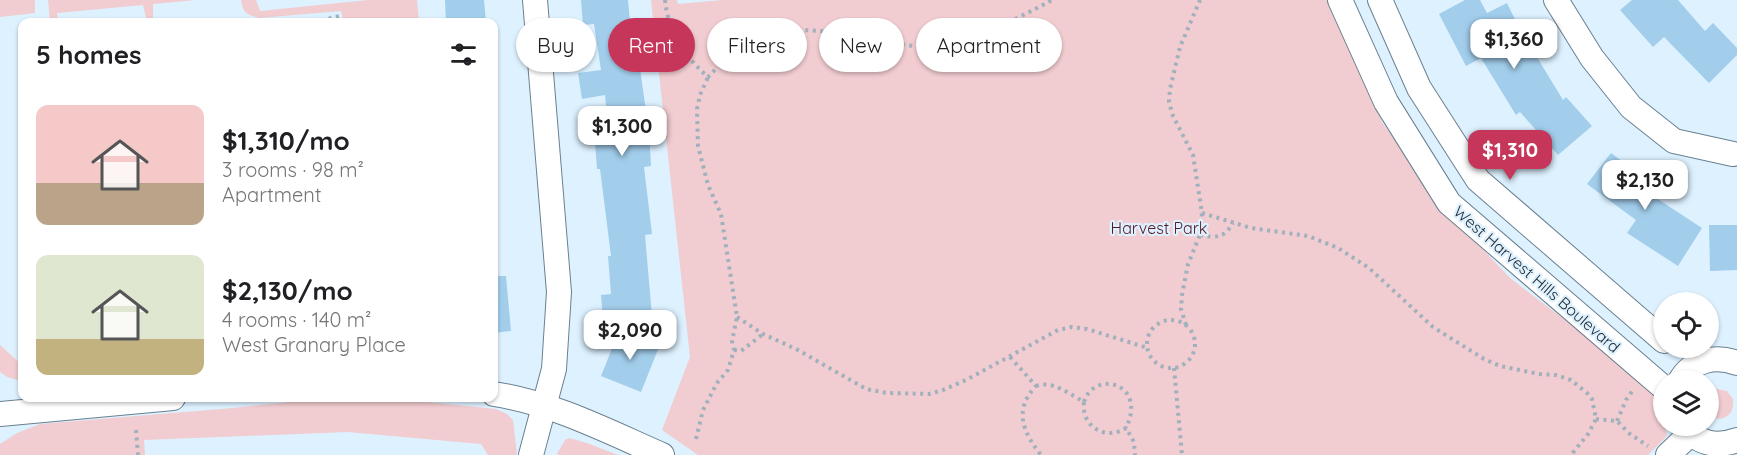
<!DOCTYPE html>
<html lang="en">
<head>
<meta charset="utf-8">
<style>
	body { margin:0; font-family:Quicksand,sans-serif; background:#f6f6f6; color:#202124; height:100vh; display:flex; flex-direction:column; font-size:22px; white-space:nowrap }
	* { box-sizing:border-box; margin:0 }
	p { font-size:20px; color:#757577 }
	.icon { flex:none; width:33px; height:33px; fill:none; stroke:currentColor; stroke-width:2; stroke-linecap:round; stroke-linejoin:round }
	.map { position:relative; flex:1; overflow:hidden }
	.side { position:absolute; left:18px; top:18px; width:480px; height:384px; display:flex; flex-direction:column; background:#fff; border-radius:12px; box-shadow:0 2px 4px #0004 }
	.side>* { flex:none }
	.banner { position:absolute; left:516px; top:18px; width:570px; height:54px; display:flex; gap:12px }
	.fabs { position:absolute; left:1653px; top:292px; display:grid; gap:12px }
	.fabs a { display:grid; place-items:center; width:66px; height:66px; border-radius:50%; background:#fff; box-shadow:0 2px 4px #0004; font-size:30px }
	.price { position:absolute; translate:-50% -51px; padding:0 14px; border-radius:12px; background:#fff; color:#222; font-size:20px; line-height:39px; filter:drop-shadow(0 2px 3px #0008) }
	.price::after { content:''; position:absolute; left:50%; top:36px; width:18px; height:14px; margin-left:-9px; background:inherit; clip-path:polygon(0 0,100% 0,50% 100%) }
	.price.on { background:#c6365a; color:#fff }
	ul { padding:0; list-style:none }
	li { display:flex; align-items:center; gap:18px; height:150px; padding:0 18px }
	li span { display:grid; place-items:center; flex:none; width:168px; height:120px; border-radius:12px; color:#555 }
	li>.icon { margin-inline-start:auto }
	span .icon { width:72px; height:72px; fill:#fffc; stroke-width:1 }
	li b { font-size:26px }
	h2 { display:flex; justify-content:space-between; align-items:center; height:72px; padding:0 18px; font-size:26px }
	.tag { padding:0 21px; border-radius:27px; background:#fff; box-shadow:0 2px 4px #0004; font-size:21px; line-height:54px }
	.tag.on { background:#c6365a; color:#fff }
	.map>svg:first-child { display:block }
	.green { fill:#f1ccd0 }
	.building { fill:#a2ceec }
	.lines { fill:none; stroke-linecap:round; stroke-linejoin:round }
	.minor-casing { stroke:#6a8090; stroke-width:26 }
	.path { stroke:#a0b1bd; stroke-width:4; stroke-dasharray:3 4.5; stroke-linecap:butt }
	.minor { stroke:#fff; stroke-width:24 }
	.labels { text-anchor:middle; stroke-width:4.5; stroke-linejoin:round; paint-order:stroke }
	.park-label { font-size:16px; fill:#571927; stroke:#ddf1ff }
	.street-label { font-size:16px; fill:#1f282f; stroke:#ddf1ff }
</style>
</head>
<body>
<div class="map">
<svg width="1737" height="455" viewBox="0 0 1737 455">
	<rect width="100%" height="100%" fill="#ddf1ff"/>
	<g class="green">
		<polygon points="0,0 35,0 35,13 0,17"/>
		<polygon points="48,0 195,0 153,4 153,20 150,22 147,22 143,5 57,13 58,22 50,22"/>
		<path d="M241,0H256L260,11L368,0H417L419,22H378L377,19L343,20L341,11L259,18C247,14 243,14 241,0Z"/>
		<polygon points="651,0 677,0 678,4 723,0 1332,0 1334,11 1382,122 1440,204 1510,278 1631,370 1662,406 1664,426 1665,426 1667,436 1648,455 698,455 662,430 690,357"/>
		<polygon points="0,345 22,365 22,381 7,377 0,372"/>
		<path d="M1717,389L1727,391L1733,399C1734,410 1730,417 1720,419L1709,416V393Z"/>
		<polygon points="326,398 417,401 496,409 507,414 513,420 517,454 516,455 488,455 481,444 348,432 144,440 145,455 0,455 0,444 17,433 40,424 233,408"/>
		<polygon points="569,438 587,443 618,455 559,455 557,454 565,440"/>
	</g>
	<g class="building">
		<polygon points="445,0 484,0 486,22 446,22"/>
		<polygon points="581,0 628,0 631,33 635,33 646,111 648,111 651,166 644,167 652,234 645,235 652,316 603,320 601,295 611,294 608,256 611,256 600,169 597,169 595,143 609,141 605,95 582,99 578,73 601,70 594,24 583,25"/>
		<polygon points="1465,0 1480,0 1487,13 1507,3 1530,50 1532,49 1563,100 1566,97 1592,126 1558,155 1520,112 1516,115 1481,58 1466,66 1439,14"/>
		<polygon points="1632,0 1678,0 1705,31 1713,23 1737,48 1737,55 1709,83 1664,37 1653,47 1620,10"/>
		<polygon points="1611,153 1647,180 1641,188 1702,228 1678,266 1627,233 1636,220 1587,184"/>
		<polygon points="1709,225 1737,225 1737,270 1710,271"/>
		<polygon points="494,276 506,276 511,331 494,333"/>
		<polygon points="619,331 659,347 641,392 601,376"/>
	</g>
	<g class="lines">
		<g class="minor-casing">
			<g id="minor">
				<polyline points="1340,0 1386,102 1449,203 1664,388"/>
				<polyline points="1380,0 1419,88 1478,180 1664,341"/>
				<polyline points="1556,0 1592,58 1631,107 1674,141 1733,154"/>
				<path d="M1680,381C1692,360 1715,355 1737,363"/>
				<path d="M494,394C553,403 607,431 662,455"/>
				<polyline points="0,414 173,398"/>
				<path d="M1683,426C1698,443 1715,448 1737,440"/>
				<polyline points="531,455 554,369 559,292 535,0"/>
				<polyline points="1668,455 1690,434"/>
			</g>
		</g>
		<g class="path">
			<path d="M665,0C668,31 685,57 708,77C717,68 727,56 738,49C788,15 844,36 898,44C915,46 931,49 948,48C968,46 985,34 1003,25C1019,17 1036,9 1052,0"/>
			<polyline points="314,22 340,16"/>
			<polyline points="1202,213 1251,228 1308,236 1338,248 1369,268 1433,327 1484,359 1500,366 1539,374 1556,375 1571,380 1587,393 1592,399 1596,419 1588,434 1571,455"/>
			<path d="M1200,235C1217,238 1224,238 1233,223"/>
			<polyline points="737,317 763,334 798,350 866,389 887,393 929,394 943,390 966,380 1058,330 1072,327 1087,329 1148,348"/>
			<circle cx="1171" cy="344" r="24"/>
			<polyline points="1186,325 1181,309 1182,295 1188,264 1200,235 1202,213 1193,155 1173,116 1169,102 1170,89 1180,47 1200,0"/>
			<polyline points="734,350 741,351 763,334"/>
			<path d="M1010,357L1036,386C1013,410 1023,432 1041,455"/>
			<polyline points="1174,368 1182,455"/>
			<path d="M1036,386C1052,380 1070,394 1084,402C1081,427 1106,441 1126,428L1134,442L1135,455"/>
			<path d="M1084,402C1094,369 1148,383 1126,428"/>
			<polyline points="1596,419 1617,421 1630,434 1648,446"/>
			<polyline points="1617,421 1626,400 1633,390"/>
			<polyline points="136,430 138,455"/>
			<polyline points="696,439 703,410 717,383 728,370 734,350 732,341 737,317 721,214 708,185 698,146 697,109 700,95 708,77"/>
		</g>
		<use href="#minor" class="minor"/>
	</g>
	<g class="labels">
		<g class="park-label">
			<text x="1159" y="234">Harvest Park</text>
		</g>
		<g class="street-label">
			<text transform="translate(1537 279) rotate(41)" y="6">West Harvest Hills Boulevard</text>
		</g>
	</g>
</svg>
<div class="fabs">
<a><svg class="icon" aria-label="locate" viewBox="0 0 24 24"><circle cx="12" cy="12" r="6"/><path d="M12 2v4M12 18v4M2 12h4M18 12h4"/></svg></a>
<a><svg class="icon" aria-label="layers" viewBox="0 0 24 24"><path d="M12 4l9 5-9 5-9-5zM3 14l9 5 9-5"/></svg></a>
</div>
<b class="price" style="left:1514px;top:70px">$1,360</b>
<b class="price" style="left:622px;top:157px">$1,300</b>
<b class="price on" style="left:1510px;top:181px">$1,310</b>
<b class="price" style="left:1645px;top:211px">$2,130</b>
<b class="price" style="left:630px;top:361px">$2,090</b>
<div class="banner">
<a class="tag">Buy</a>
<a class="tag on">Rent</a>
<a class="tag">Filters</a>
<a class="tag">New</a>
<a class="tag">Apartment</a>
</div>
<section class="side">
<h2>5 homes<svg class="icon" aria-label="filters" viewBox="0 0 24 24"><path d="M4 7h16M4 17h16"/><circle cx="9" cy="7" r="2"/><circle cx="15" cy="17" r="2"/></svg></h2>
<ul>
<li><span style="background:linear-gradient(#f6c9c9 65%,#b9a48a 0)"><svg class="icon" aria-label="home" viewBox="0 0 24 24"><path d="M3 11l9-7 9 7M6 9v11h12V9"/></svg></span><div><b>$1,310/mo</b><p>3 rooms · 98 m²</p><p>Apartment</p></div></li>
<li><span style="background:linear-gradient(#dfe7d0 70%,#c2b280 0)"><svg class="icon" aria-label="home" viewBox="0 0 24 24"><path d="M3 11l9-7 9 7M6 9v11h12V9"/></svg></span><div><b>$2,130/mo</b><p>4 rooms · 140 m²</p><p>West Granary Place</p></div></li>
</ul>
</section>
</div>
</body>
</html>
